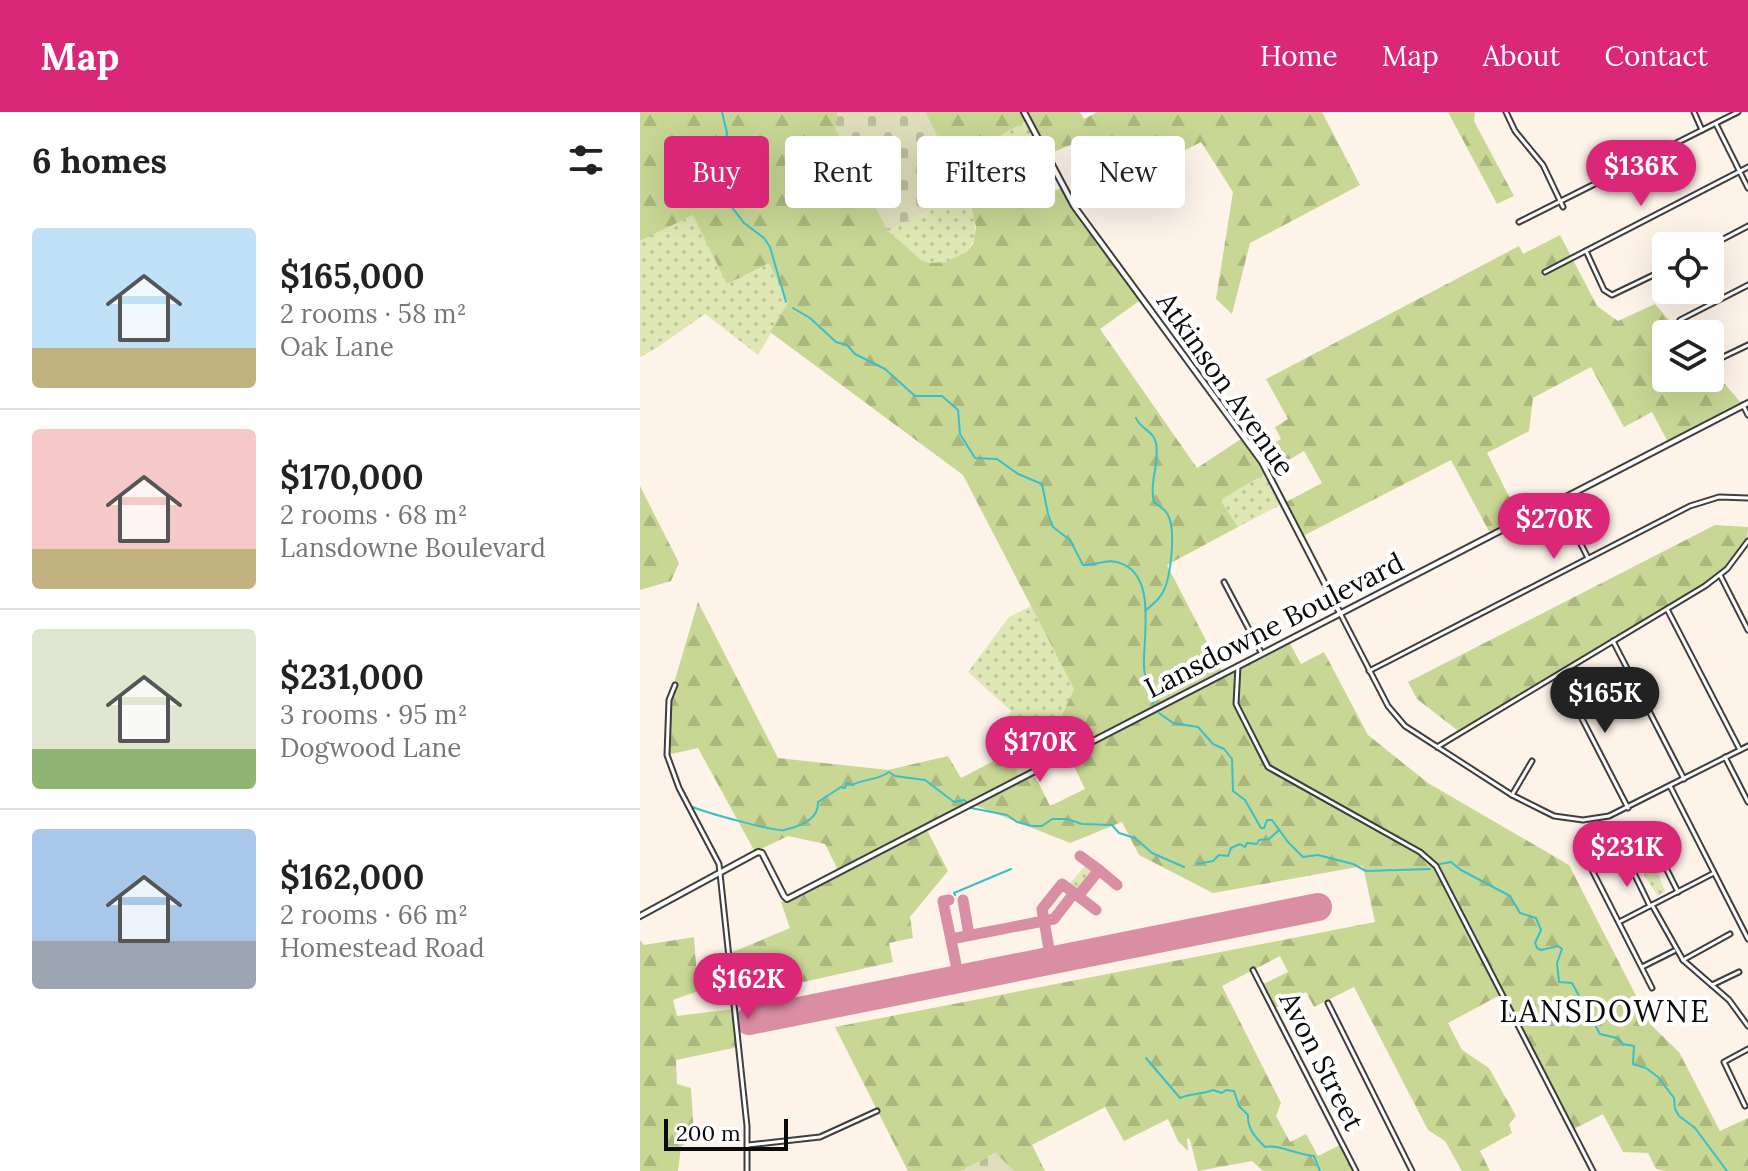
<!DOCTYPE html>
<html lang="en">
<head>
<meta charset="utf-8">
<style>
	body { margin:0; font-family:Lora,serif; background:#f6f6f6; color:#222; height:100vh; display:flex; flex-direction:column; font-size:30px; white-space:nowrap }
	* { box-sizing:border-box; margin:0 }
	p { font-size:26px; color:#767676 }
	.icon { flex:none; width:44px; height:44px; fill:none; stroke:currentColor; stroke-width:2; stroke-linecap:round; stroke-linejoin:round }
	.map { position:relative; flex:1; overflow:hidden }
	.panel { display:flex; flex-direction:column; background:#fff; width:640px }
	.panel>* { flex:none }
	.guide { position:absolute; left:24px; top:24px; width:760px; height:72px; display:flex; gap:16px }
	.tools { position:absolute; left:1012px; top:120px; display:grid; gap:16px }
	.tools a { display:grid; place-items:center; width:72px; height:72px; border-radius:8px; background:#fff; box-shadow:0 8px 32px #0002; font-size:40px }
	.scale { position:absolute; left:24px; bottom:20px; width:124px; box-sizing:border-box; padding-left:8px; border:4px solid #0b0b0b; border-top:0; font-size:22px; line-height:28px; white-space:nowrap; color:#0b0b0b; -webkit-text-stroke:6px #fff; paint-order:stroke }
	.price { position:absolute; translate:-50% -68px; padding:0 18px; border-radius:28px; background:#db2777; color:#fff; font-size:26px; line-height:52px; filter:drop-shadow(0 2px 4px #0008) }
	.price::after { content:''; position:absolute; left:50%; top:48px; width:24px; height:18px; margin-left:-12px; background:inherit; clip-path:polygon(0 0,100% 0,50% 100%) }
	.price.current { background:#222; color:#fff }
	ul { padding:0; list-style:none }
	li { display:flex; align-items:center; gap:24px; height:200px; padding:0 32px }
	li+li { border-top:2px solid #e0e0e0 }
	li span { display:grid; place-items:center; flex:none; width:224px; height:160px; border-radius:8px; color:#555 }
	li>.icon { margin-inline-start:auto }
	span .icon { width:96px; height:96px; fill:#fffc; stroke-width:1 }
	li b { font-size:34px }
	h2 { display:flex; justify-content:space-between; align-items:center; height:96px; padding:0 32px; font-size:34px }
	.tag { padding:0 28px; border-radius:8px; background:#fff; box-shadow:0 8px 32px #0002; font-size:28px; line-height:72px }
	.tag.current { background:#db2777; color:#fff }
	header { display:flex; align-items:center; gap:48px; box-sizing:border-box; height:112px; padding:0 40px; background:#db2777; color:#fff }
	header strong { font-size:38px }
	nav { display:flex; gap:44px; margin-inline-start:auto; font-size:28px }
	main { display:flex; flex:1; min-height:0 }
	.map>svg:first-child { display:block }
	.green { fill:url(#green-dots) }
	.forest { fill:url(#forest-firs) }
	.cemetery { fill:url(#cemetery-stones) }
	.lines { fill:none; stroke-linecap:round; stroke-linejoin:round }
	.stream { stroke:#39bfc9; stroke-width:2 }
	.taxiway { stroke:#da8ea3; stroke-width:11 }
	.runway { stroke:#da8ea3; stroke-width:28 }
	.minor-casing { stroke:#3e3e3e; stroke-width:7 }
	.tertiary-casing { stroke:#3e3e3e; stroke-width:8 }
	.minor { stroke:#fff; stroke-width:3 }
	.tertiary { stroke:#fff; stroke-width:4 }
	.labels { text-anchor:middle; stroke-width:8; stroke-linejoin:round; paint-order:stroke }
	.street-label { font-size:28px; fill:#0b0b0b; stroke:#fff }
	.neighbourhood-label { font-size:30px; letter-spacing:2px; fill:#0b0b0b; stroke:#fff }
</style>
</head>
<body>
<header>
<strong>Map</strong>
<nav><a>Home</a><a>Map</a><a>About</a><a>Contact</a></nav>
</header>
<main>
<section class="panel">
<h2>6 homes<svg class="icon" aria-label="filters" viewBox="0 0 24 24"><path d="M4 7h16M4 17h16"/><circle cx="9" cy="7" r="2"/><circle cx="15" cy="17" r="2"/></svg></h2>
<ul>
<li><span style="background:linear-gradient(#bfe0f5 75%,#c2b280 0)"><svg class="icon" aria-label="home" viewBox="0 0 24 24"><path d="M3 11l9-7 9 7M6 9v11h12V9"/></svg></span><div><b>$165,000</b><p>2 rooms · 58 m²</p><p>Oak Lane</p></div></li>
<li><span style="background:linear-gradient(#f6c9c9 75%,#c2b280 0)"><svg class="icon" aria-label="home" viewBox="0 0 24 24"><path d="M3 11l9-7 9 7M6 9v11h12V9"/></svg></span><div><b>$170,000</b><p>2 rooms · 68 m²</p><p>Lansdowne Boulevard</p></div></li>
<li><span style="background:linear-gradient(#dfe7d0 75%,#8fb573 0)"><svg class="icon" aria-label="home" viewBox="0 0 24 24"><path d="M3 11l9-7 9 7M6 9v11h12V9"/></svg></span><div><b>$231,000</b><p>3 rooms · 95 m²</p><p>Dogwood Lane</p></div></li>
<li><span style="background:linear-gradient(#a9c7e8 70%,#9aa5b1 0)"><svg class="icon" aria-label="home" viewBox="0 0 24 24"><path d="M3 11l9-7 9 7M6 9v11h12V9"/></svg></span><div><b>$162,000</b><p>2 rooms · 66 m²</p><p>Homestead Road</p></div></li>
</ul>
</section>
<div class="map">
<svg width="1108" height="1059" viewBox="0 0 1108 1059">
	<defs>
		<pattern id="green-dots" width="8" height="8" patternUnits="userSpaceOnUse" patternTransform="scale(2)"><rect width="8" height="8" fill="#dfe7b4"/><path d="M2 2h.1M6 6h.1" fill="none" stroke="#bec599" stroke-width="1.8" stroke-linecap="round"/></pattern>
		<pattern id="forest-firs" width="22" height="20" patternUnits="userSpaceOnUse" patternTransform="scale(2)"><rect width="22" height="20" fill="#c8d794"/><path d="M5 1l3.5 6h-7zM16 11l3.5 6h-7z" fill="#aab77e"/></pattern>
		<pattern id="cemetery-stones" width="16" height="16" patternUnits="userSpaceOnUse" patternTransform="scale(2)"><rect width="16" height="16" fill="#dedebc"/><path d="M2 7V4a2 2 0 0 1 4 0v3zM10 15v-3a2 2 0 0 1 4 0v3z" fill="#bdbda0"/></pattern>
	</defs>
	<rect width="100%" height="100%" fill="#fef3e9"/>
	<g class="green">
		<path d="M388,8L406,43L383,44L347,63C345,58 341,50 342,44C344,27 375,15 388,8Z"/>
		<path d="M324,79C337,105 344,136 312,148C304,151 295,153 287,151C272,146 259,129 248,119Z"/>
		<polygon points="53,103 129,150 149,191 118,243 65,202 15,237 0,245 0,129"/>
		<polygon points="628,360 644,391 598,415 579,388"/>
		<polygon points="391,494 434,577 413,621 425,644 380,667 367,642 377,636 355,625 371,599 328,560 369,505"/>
		<polygon points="447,752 454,758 437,779 430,771"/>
		<polygon points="1010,752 1015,754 1025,780 1018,784 1002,760 1004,755"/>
	</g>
	<g class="forest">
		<path d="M0,0H198L195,16L248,119L281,148L289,151L306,150L326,140L333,132L336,115L330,90L285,0H440L444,7L457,0H682L720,73L610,131L592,202L576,187L593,80L561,30L464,79L438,30L406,43L388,8L361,23L342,42C342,55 352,84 366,87C375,89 383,82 391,80C404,79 411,82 423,75L502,187L460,217L557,356L604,325L616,342L641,327L635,315L648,307L626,267L879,134L883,142L920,123L957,194L978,209L1015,192L1041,222H1026V266H1070V255L1103,293L1029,332L1012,300L984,315L951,255L893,286L889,319L847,341L881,408L851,423L811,348L661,425L644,391L682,371L664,339L580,388L598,415L527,453L583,561L648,528L661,552L684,540L728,623L788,671L929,753L1011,913L1039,940L1080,1019L1108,1006V1059H1026L1016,1057L1008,1041L983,1040L963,1002L932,1018L862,882L808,911L822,938L849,956L876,1004L869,1012L872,1021L840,1039L850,1059H822L805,1029L788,1018L714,875L674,895L666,880L633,897L621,873L648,860L640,844L582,874L641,991L636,1004L650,1030L666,1022L678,1044L702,1032L716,1059H623L612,1049L558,1059L550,1028L547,1026L548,1039L538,1029L528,1007L484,1029L465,995L392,1033L405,1059H374L355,1041L321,1059H268L195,915L735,810L723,754L573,781L499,743L482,710L430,731L332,692L286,716L308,759L270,805L273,826L249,831L253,850L92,886L88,842L150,816L141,790L199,760L185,732L148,724L115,740L58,636L27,643L29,588L58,490L138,646L248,658L308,644L321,666L367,642L380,666L393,660L410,694L445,677L428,642L425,644L413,622L434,577L323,363L130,220L148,191L129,151L87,172L53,103L0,129Z"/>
		<polygon points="808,0 835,0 834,9 874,84 857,92"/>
		<polygon points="0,374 39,451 31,469 0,478"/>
		<path d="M1075,413L1108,415C1108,439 1090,453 1074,468L821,621L777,587L768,570Z"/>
		<polygon points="54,825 58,879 33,888 37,904 94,897 98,935 36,948 37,972 51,976 54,1024 41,1035 38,1059 0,1059 0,828 4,833"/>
	</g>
	<g class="cemetery">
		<polygon points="198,0 285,0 324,79 248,119 195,16"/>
		<polygon points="355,1040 374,1059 321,1059 355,1041"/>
	</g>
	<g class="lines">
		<g class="stream">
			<polyline points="82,0 87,21 85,35 68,63 67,72 74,81 88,90 104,111 124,126 130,135 146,190"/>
			<path d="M153,196L170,206L196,230L207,233L215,242L245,257L275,284H302L318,298L320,322L335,346L357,347L378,362L402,372L408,402L413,415L430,428L443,453C455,454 466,446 480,451C517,463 503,524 504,554C504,566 510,579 513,591"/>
			<path d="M496,306C500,317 514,319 516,331C520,350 509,370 514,390C519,395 525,396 528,403C536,418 531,465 523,480C519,488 512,493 505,499"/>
			<polyline points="519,601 533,611 558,615 573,632 584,637 592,647 593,679 605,688 621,716 624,716 627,708 632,708 648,730 663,745 678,743 713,752 726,759 790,757"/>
			<path d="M53,695C64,700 135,720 144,718C158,715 179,708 178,690L201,675L205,676L207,671L212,673C225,666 237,669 249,660L255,664L285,668L314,690L324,688L328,691"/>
			<polyline points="331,696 367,703 377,710 392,714 402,714 412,707 427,707 442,712 472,713 479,721 495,726 512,741 544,755"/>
			<polyline points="557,752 573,749 579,743 588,744 591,736 600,732 605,735 607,731 617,732 619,728 629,727 639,718"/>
			<polyline points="800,752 811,750 821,758 870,784 880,801 896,806 901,818 895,831 897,836 901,838 918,834 922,837 917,851 919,870 932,871 960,922 977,926 983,932 994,934 993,952 1006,956 1018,965 1034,986 1035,997 1039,1004 1055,1016 1087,1059"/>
			<polyline points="315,783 314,781 371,757"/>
			<path d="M506,946L540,986C551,981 561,983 573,978L582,981L586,978L594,979L599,994L608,1003C607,1017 616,1026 625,1035C639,1032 657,1043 674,1044L680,1059"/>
		</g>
		<g class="taxiway">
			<polyline points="440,744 459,758"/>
			<polyline points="438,784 459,758 477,773"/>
			<polyline points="309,788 303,789 319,867"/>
			<polyline points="323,788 329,823"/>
			<polyline points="311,827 414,807 434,781 456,798"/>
			<polyline points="411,849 402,797 422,772 434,781"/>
		</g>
		<polyline class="runway" points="109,909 678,795"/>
		<g class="minor-casing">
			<g id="minor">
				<polyline points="866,0 875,19 903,53 923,95"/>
				<polyline points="1054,0 1062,18"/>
				<polyline points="1076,12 1108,76"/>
				<polyline points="879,110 1098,0"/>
				<polyline points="1070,134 1108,114"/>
				<polyline points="946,139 964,178 972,183 1026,157"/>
				<polyline points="905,160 1108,55"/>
				<polyline points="1040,208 1108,173"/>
				<polyline points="1081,246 1108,233"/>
				<polyline points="1103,293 1108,303"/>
				<polyline points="919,389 948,446"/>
				<polyline points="1080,463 1108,518"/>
				<polyline points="584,470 622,542"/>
				<polyline points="1027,497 1100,638"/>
				<polyline points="700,501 748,594 765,614 872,683 914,704 943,708 969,704 1108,634"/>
				<polyline points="973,529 1044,667"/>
				<polyline points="598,554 596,592 628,655 780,740 796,754 953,1059"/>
				<polyline points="729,559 1050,394 1079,385 1108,386"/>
				<polyline points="919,562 988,696"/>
				<polyline points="35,573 29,588 27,643 39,676 79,752 107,1014 107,1059"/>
				<polyline points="797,635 1065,474 1087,457 1108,429"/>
				<polyline points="1085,645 1108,690"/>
				<polyline points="1030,674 1108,827"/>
				<polyline points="872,683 892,649"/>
				<polyline points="1022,748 1038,780"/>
				<polyline points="988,749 1010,794"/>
				<polyline points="951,756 1012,876"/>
				<polyline points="1012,793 1043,848 1089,888 1108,914"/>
				<polyline points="979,810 1074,761"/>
				<polyline points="1043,848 1090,822"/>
				<polyline points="1002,855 1034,839"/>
				<polyline points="613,858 716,1059"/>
				<polyline points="1072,873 1099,860"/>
				<polyline points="688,891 772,1059"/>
				<polyline points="1105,994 1084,950 1108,937"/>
				<polyline points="108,1033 180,1025 237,999"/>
			</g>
		</g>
		<g class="tertiary-casing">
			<g id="tertiary">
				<polyline points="384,0 434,94 622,350 700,501"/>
				<polyline points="0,804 118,740 122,741 144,784 147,787 151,785 1108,291"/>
			</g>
		</g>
		<use href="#minor" class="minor"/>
		<use href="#tertiary" class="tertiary"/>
	</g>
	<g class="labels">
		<g class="street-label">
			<text transform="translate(586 272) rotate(55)" y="10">Atkinson Avenue</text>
			<text transform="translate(634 513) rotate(-27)" y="10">Lansdowne Boulevard</text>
			<text transform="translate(682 949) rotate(63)" y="10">Avon Street</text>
		</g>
		<g class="neighbourhood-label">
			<text x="965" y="910">LANSDOWNE</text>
		</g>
	</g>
</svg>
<div class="tools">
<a><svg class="icon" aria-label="locate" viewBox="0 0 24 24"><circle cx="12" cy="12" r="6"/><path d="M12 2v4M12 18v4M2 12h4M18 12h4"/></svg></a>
<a><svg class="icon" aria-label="layers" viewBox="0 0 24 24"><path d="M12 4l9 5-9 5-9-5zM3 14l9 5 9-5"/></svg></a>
</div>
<div class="scale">200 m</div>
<b class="price" style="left:1001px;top:96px">$136K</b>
<b class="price" style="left:914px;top:449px">$270K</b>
<b class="price current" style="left:965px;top:623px">$165K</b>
<b class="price" style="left:400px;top:672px">$170K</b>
<b class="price" style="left:987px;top:777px">$231K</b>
<b class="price" style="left:108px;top:909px">$162K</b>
<div class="guide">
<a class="tag current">Buy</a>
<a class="tag">Rent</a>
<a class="tag">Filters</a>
<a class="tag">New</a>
</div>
</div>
</main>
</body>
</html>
